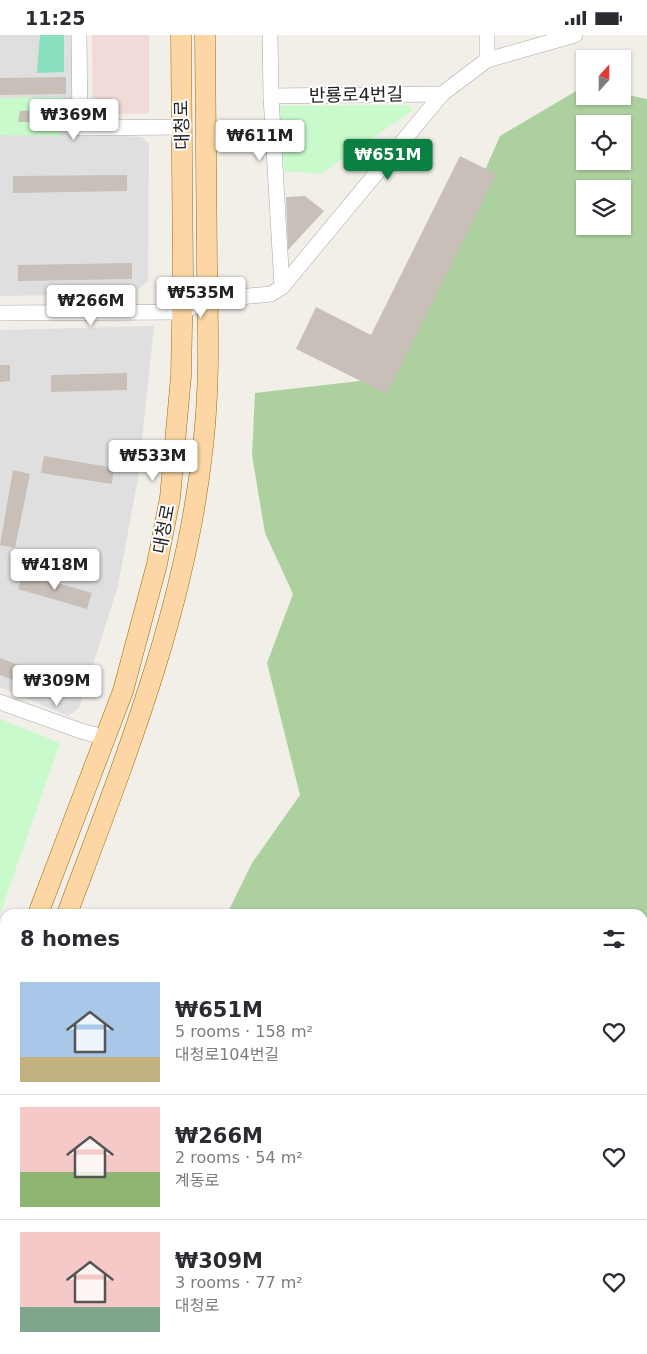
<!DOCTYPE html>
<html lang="en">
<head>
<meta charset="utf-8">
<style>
	body { margin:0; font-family:"DejaVu Sans","Noto Sans KR",sans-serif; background:#f7f7f7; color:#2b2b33; height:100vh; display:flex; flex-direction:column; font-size:19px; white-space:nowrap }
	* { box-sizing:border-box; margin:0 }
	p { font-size:16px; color:#7c7c81 }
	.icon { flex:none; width:28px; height:28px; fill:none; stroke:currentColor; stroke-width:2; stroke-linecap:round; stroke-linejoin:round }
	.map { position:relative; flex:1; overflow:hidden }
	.side { position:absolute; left:0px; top:874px; width:648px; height:446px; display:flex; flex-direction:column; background:#fff; border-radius:15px 15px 0 0; box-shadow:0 1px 4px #0004 }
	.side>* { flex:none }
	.needle { width:32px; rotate:21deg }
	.buttons { position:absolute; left:576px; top:15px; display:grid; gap:10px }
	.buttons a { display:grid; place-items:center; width:55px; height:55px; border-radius:0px; background:#fff; box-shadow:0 1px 4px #0004; font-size:25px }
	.price { position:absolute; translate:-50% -42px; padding:0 11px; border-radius:5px; background:#fff; color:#222; font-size:16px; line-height:32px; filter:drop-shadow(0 1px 2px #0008) }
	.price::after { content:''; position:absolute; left:50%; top:30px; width:15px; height:11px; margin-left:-8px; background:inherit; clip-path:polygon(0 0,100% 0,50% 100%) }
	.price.selected { background:#0b8043; color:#fff }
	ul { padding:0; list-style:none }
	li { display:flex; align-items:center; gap:15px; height:125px; padding:0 20px }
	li+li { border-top:1px solid #e1e1e2 }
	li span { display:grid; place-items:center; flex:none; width:140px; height:100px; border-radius:0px; color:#555 }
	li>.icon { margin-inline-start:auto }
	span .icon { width:60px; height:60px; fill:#fffc; stroke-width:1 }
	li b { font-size:21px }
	h2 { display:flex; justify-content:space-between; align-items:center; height:60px; padding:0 20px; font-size:21px }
	.status { display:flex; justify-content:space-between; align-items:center; height:35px; padding:0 25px; background:#fff; direction:ltr }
	.status svg { height:14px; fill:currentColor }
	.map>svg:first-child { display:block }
	.residential { fill:#e0dfdf }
	.commercial { fill:#f2dad9 }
	.forest { fill:#add19e; fill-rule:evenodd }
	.park { fill:#c8facc }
	.pitch { fill:#88e0be }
	.building { fill:#c7bfb8 }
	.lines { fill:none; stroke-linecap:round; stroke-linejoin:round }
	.minor-casing { stroke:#a9a9a9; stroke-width:16 }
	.major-casing { stroke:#a06b00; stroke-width:21 }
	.minor { stroke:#fff; stroke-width:15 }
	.major { stroke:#fcd6a4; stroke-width:20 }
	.labels { text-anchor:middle; stroke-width:4; stroke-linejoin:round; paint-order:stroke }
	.street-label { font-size:18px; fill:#222; stroke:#fff }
</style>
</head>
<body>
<div class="status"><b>11:25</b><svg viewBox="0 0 49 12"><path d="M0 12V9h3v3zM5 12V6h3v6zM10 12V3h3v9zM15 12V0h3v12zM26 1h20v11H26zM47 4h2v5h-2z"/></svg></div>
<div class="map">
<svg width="647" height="1319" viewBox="0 0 647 1319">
	<rect width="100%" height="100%" fill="#f2efe9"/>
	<g class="residential">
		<polygon points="0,0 73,0 74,99 142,102 149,109 148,246 133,259 0,261"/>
		<polygon points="154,291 138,443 118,551 79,673 68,681 0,652 0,295"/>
	</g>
	<polygon class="commercial" points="92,0 149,0 149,78 93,80"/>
	<g class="forest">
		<path d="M583,52H585V61H622L623,59L647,64V1051L643,1061L642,879H227L252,828L300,760L267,628L293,559L265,498L252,420L255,358L394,342L500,101ZM585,89H622V126H585ZM585,154H622V191H585Z"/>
		<polygon points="238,1315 596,1315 598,1319 239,1319"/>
	</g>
	<g class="park">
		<polygon points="62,62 60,101 0,100 0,63"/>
		<polygon points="408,70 413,75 321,139 284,136 280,71"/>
		<polygon points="0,684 60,708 0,879"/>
		<polygon points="647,1054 647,1319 601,1319 600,1315 642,1315 642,1064"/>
	</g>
	<polygon class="pitch" points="40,0 64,0 64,37 37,38"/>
	<g class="building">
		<polygon points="66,42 66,59 0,60 0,43"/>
		<polygon points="33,75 32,87 18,87 20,76"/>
		<polygon points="460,121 496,139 387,359 296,314 316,272 371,300"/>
		<polygon points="127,140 127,156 13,158 13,141"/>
		<polygon points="305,161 324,176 288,215 286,162"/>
		<polygon points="132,228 132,244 18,246 18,230"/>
		<polygon points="0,330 10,330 10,346 0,347"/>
		<polygon points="127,338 127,355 51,357 51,340"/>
		<polygon points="44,421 114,433 112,449 41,438"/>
		<polygon points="13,435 30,439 15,513 0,510"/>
		<polygon points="23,538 92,558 87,574 18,554"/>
		<polygon points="0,623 63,647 57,662 0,640"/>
	</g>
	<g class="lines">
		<g class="minor-casing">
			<g id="minor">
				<polyline points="79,0 80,93 182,92"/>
				<polyline points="270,0 271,61 282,252"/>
				<polyline points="487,25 487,0"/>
				<polyline points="271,61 442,59"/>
				<polyline points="0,278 182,277 207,265 271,259 282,252 442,59 487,25 575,0"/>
				<polyline points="0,667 81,696 107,703"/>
				<polyline points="0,1237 5,1224"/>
				<polyline points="0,1271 5,1273"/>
				<polyline points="119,1315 129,1319"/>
				<polyline points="203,1315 205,1319"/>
			</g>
		</g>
		<g class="major-casing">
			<g id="major">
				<polyline points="38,879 123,656 157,529 170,463 181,341 183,242 181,0"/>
				<path d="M67,879C124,727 186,574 203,411C210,351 208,291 207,231C206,154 205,77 205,0"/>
				<polyline points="0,984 5,970"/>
				<polyline points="0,1061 5,1048"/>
			</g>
		</g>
		<use href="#minor" class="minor"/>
		<use href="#major" class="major"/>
	</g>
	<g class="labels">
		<g class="street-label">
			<text transform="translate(356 60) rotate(-1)" y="6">반룡로4번길</text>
			<text transform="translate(182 90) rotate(-91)" y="6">대청로</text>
			<text transform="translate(164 494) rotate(-79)" y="6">대청로</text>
		</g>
	</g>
</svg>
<div class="buttons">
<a><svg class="needle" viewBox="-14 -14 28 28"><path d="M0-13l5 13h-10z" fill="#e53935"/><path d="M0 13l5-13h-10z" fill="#7c7c81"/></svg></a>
<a><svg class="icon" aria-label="locate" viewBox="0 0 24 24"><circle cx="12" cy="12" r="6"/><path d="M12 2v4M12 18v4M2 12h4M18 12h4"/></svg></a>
<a><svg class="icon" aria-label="layers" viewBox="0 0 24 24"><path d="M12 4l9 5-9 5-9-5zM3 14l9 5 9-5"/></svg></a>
</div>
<b class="price" style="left:74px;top:106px">₩369M</b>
<b class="price" style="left:260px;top:127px">₩611M</b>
<b class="price selected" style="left:388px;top:146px">₩651M</b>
<b class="price" style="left:201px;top:284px">₩535M</b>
<b class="price" style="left:91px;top:292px">₩266M</b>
<b class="price" style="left:153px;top:447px">₩533M</b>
<b class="price" style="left:55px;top:556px">₩418M</b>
<b class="price" style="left:57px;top:672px">₩309M</b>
<section class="side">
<h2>8 homes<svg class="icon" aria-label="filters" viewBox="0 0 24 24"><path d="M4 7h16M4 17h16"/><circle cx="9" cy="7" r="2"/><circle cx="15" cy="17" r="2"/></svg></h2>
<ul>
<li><span style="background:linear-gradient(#a9c7e8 75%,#c2b280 0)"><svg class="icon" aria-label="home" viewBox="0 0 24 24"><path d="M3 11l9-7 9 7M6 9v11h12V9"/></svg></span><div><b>₩651M</b><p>5 rooms · 158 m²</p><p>대청로104번길</p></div><svg class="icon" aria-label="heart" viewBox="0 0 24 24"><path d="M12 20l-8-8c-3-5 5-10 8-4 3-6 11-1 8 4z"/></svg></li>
<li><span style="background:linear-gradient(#f6c9c9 65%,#8fb573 0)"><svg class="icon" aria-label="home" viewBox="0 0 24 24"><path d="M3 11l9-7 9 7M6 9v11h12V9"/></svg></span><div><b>₩266M</b><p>2 rooms · 54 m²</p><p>계동로</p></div><svg class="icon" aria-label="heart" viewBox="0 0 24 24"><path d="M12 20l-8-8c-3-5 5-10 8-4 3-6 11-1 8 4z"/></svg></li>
<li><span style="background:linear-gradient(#f6c9c9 75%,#7fa58c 0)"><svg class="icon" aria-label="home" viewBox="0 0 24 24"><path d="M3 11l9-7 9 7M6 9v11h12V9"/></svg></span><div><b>₩309M</b><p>3 rooms · 77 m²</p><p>대청로</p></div><svg class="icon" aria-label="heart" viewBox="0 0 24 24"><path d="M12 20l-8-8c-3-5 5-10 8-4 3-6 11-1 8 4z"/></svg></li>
</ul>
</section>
</div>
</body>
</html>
